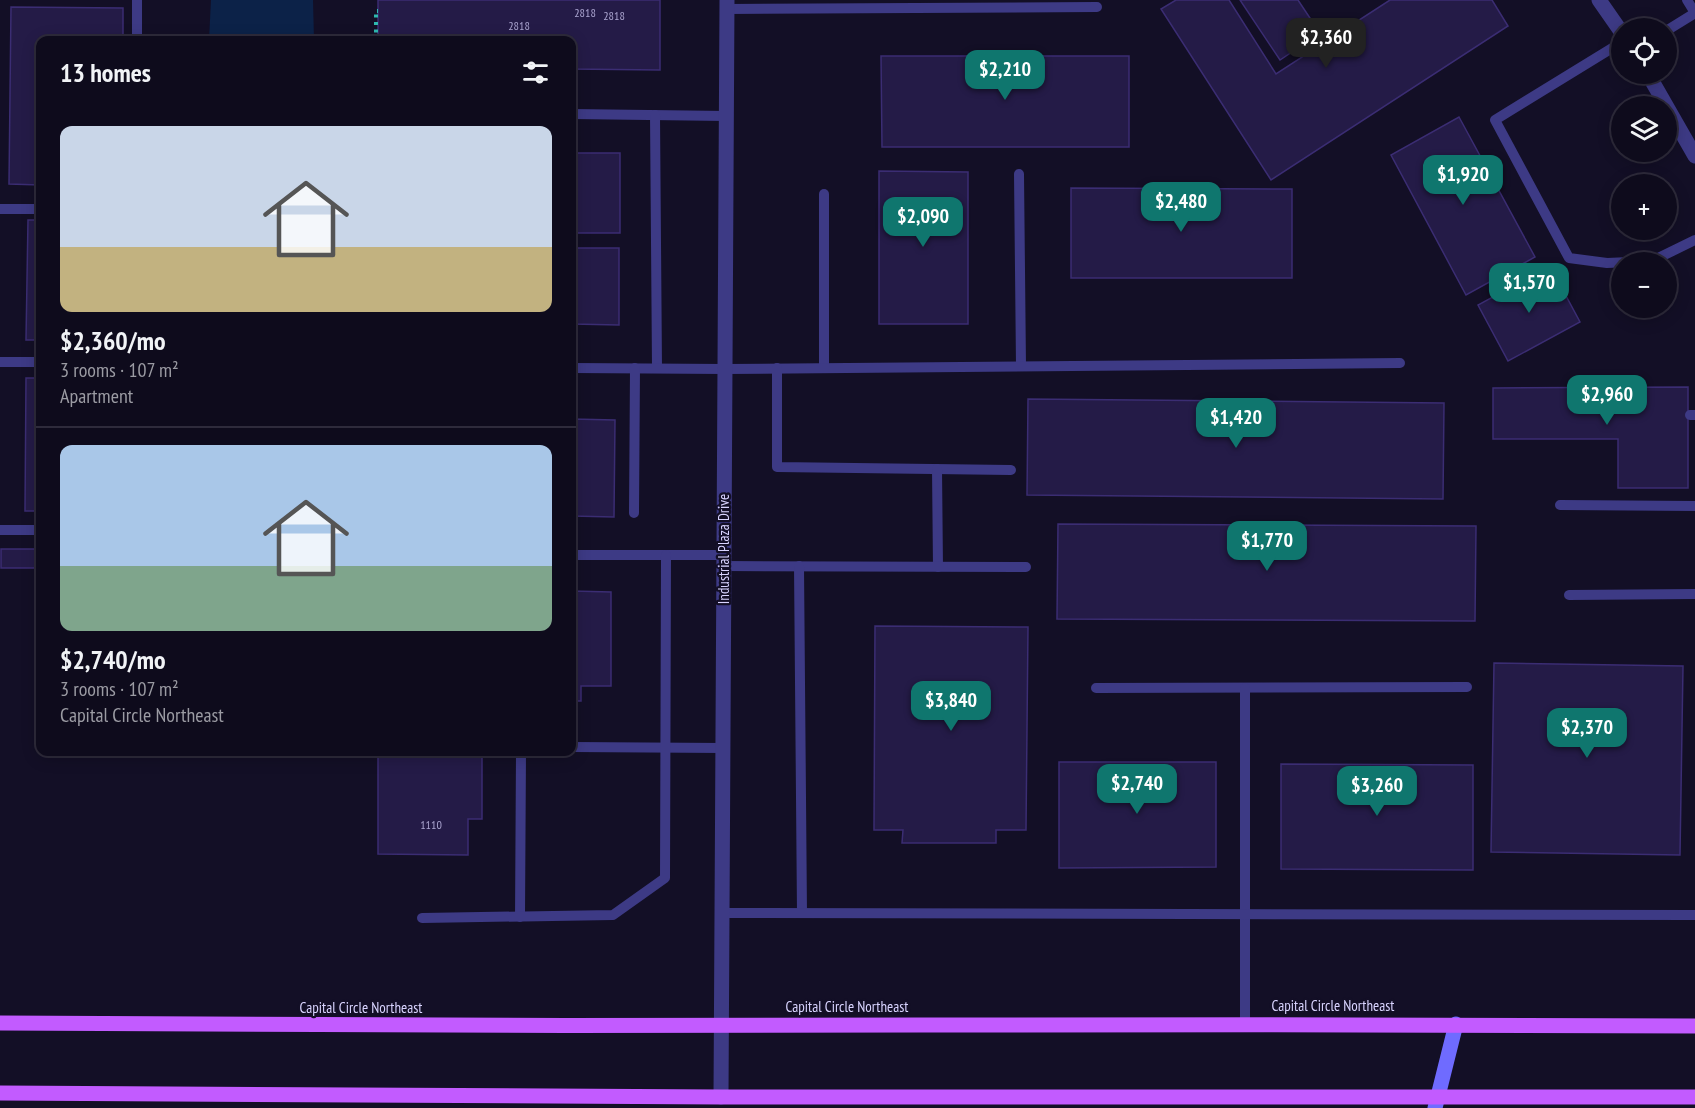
<!DOCTYPE html>
<html lang="en">
<head>
<meta charset="utf-8">
<style>
	body { margin:0; font-family:"PT Sans Narrow",sans-serif; background:#171425; color:#f1f3f6; height:100vh; display:flex; flex-direction:column; font-size:22px; white-space:nowrap }
	* { box-sizing:border-box; margin:0 }
	p { font-size:20px; color:#9b9ba3 }
	.icon { flex:none; width:33px; height:33px; fill:none; stroke:currentColor; stroke-width:2; stroke-linecap:round; stroke-linejoin:round }
	.map { position:relative; flex:1; overflow:hidden }
	.details { position:absolute; left:36px; top:36px; width:540px; height:720px; display:flex; flex-direction:column; background:#0e0b1c; border-radius:12px; box-shadow:0 3px 15px #0003,0 0 0 2px #2e2b3b }
	.details>* { flex:none }
	.controls { position:absolute; left:1611px; top:18px; display:grid; gap:12px }
	.controls a { display:grid; place-items:center; width:66px; height:66px; border-radius:50%; background:#0e0b1c; box-shadow:0 3px 15px #0003,0 0 0 2px #2e2b3b; font-size:30px }
	.price { position:absolute; translate:-50% -51px; padding:0 14px; border-radius:12px; background:#0f766e; color:#fff; font-size:20px; line-height:39px; filter:drop-shadow(0 2px 3px #0008) }
	.price::after { content:''; position:absolute; left:50%; top:36px; width:18px; height:14px; margin-left:-9px; background:inherit; clip-path:polygon(0 0,100% 0,50% 100%) }
	.price.current { background:#222; color:#fff }
	ul { padding:0; list-style:none }
	li { display:grid; align-content:center; gap:12px; height:318px; padding:0 24px }
	li+li { border-top:2px solid #2e2b3b }
	li span { display:grid; place-items:center; height:186px; border-radius:12px; color:#555 }
	li>.icon { margin-inline-start:auto }
	span .icon { width:108px; height:108px; fill:#fffc; stroke-width:1 }
	li b { font-size:26px }
	h2 { display:flex; justify-content:space-between; align-items:center; height:72px; padding:0 24px; font-size:26px }
	.map>svg:first-child { display:block }
	.water { fill:#0c2248 }
	.building { fill:#241b47; stroke:#3b2d73; stroke-width:1.5 }
	.lines { fill:none; stroke-linecap:round; stroke-linejoin:round }
	.path { stroke:#2fb8b0; stroke-width:4; stroke-dasharray:3 4.5; stroke-linecap:butt }
	.lane { stroke:#3d3a85; stroke-width:10 }
	.street { stroke:#3d3a85; stroke-width:15 }
	.secondary { stroke:#6f6bff; stroke-width:15 }
	.primary { stroke:#c25bff; stroke-width:15 }
	.labels { text-anchor:middle; stroke-width:4.5; stroke-linejoin:round; paint-order:stroke }
	.number-label { font-size:12px; fill:#aca6d1 }
	.street-label { font-size:15px; fill:#d9d4ff; stroke:#130f26 }
</style>
</head>
<body>
<div class="map">
<svg width="1695" height="1108" viewBox="0 0 1695 1108">
	<rect width="100%" height="100%" fill="#130f26"/>
	<polygon class="water" points="211,0 313,0 314,40 209,40"/>
	<g class="building">
		<polygon points="378,0 660,0 660,70 572,69 572,40 378,40"/>
		<polygon points="1176,0 1229,0 1276,74 1390,0 1492,0 1508,26 1271,180 1161,9"/>
		<polygon points="1240,0 1298,0 1320,33 1280,60"/>
		<polygon points="11,7 123,8 123,40 40,40 40,185 9,184"/>
		<polygon points="881,56 1129,56 1129,147 882,147"/>
		<polygon points="1459,117 1535,257 1466,295 1391,155"/>
		<rect x="572" y="153" width="48" height="80"/>
		<polygon points="879,171 968,172 968,324 879,324"/>
		<polygon points="1071,188 1292,189 1292,278 1071,278"/>
		<polygon points="28,220 40,220 40,340 26,340"/>
		<polygon points="572,248 619,248 619,325 572,324"/>
		<polygon points="1550,266 1580,322 1508,361 1478,305"/>
		<polygon points="26,378 40,378 40,511 25,511"/>
		<polygon points="1688,387 1688,488 1618,488 1618,439 1493,439 1493,388"/>
		<polygon points="1028,399 1444,403 1443,499 1027,495"/>
		<polygon points="572,419 615,420 614,517 572,516"/>
		<polygon points="1058,524 1476,526 1475,621 1057,619"/>
		<rect x="1" y="549" width="39" height="19"/>
		<polygon points="572,591 611,592 611,686 581,686 581,701 572,701"/>
		<polygon points="875,626 1028,627 1026,830 996,830 996,843 902,843 903,830 874,830"/>
		<polygon points="1494,663 1683,666 1680,855 1491,852"/>
		<polygon points="378,752 482,752 482,819 468,819 468,855 378,854"/>
		<polygon points="1059,762 1216,762 1216,867 1059,868"/>
		<polygon points="1281,764 1473,765 1473,870 1281,869"/>
	</g>
	<g class="lines">
		<polyline class="path" points="376,40 376,11 378,11"/>
		<g class="lane">
			<polyline points="1687,0 1695,13"/>
			<polyline points="727,9 1097,7"/>
			<polyline points="1666,31 1695,13"/>
			<polyline points="137,40 137,0"/>
			<polyline points="1622,42 1495,120 1569,258 1607,263 1652,261 1695,240"/>
			<polyline points="572,114 726,116"/>
			<polyline points="655,115 657,368"/>
			<polyline points="1019,174 1021,366"/>
			<polyline points="824,194 824,368"/>
			<polyline points="0,209 40,209"/>
			<polyline points="0,362 40,362"/>
			<polyline points="572,368 725,369 1400,363"/>
			<polyline points="777,368 777,467 1011,470"/>
			<polyline points="1690,415 1695,415"/>
			<polyline points="937,469 938,567"/>
			<polyline points="1560,505 1695,506"/>
			<polyline points="634,513 635,368"/>
			<polyline points="0,530 40,530"/>
			<polyline points="572,555 724,555"/>
			<polyline points="724,566 1026,567"/>
			<polyline points="799,566 802,913"/>
			<polyline points="1569,595 1695,594"/>
			<polyline points="1096,688 1467,687"/>
			<polyline points="1245,688 1245,1024"/>
			<polyline points="572,747 723,748"/>
			<polyline points="722,913 1695,915"/>
			<polyline points="520,917 521,752"/>
			<polyline points="422,918 613,915 665,878 666,555"/>
		</g>
		<g class="street">
			<polyline points="1599,0 1622,33"/>
			<polyline points="1648,74 1695,156"/>
			<polyline points="721,1097 727,0"/>
		</g>
		<polyline class="secondary" points="1435,1108 1456,1024"/>
		<g class="primary">
			<path d="M0,1023C565,1029 1130,1022 1695,1026"/>
			<polyline points="0,1093 721,1097 1695,1097"/>
		</g>
	</g>
	<g class="labels">
		<g class="number-label">
			<text x="585" y="17">2818</text>
			<text x="614" y="20">2818</text>
			<text x="519" y="30">2818</text>
			<text x="431" y="829">1110</text>
		</g>
		<g class="street-label">
			<text transform="translate(724 549) rotate(-90)" y="5">Industrial Plaza Drive</text>
			<text x="1333" y="1011">Capital Circle Northeast</text>
			<text x="847" y="1012">Capital Circle Northeast</text>
			<text x="361" y="1013">Capital Circle Northeast</text>
		</g>
	</g>
</svg>
<div class="controls">
<a><svg class="icon" aria-label="locate" viewBox="0 0 24 24"><circle cx="12" cy="12" r="6"/><path d="M12 2v4M12 18v4M2 12h4M18 12h4"/></svg></a>
<a><svg class="icon" aria-label="layers" viewBox="0 0 24 24"><path d="M12 4l9 5-9 5-9-5zM3 14l9 5 9-5"/></svg></a>
<a>+</a>
<a>−</a>
</div>
<b class="price current" style="left:1326px;top:69px">$2,360</b>
<b class="price" style="left:1005px;top:101px">$2,210</b>
<b class="price" style="left:1463px;top:206px">$1,920</b>
<b class="price" style="left:1181px;top:233px">$2,480</b>
<b class="price" style="left:923px;top:248px">$2,090</b>
<b class="price" style="left:1529px;top:314px">$1,570</b>
<b class="price" style="left:1607px;top:426px">$2,960</b>
<b class="price" style="left:1236px;top:449px">$1,420</b>
<b class="price" style="left:1267px;top:572px">$1,770</b>
<b class="price" style="left:951px;top:732px">$3,840</b>
<b class="price" style="left:1587px;top:759px">$2,370</b>
<b class="price" style="left:1137px;top:815px">$2,740</b>
<b class="price" style="left:1377px;top:817px">$3,260</b>
<section class="details">
<h2>13 homes<svg class="icon" aria-label="filters" viewBox="0 0 24 24"><path d="M4 7h16M4 17h16"/><circle cx="9" cy="7" r="2"/><circle cx="15" cy="17" r="2"/></svg></h2>
<ul>
<li><span style="background:linear-gradient(#c9d6e8 65%,#c2b280 0)"><svg class="icon" aria-label="home" viewBox="0 0 24 24"><path d="M3 11l9-7 9 7M6 9v11h12V9"/></svg></span><div><b>$2,360/mo</b><p>3 rooms · 107 m²</p><p>Apartment</p></div></li>
<li><span style="background:linear-gradient(#a9c7e8 65%,#7fa58c 0)"><svg class="icon" aria-label="home" viewBox="0 0 24 24"><path d="M3 11l9-7 9 7M6 9v11h12V9"/></svg></span><div><b>$2,740/mo</b><p>3 rooms · 107 m²</p><p>Capital Circle Northeast</p></div></li>
</ul>
</section>
</div>
</body>
</html>
